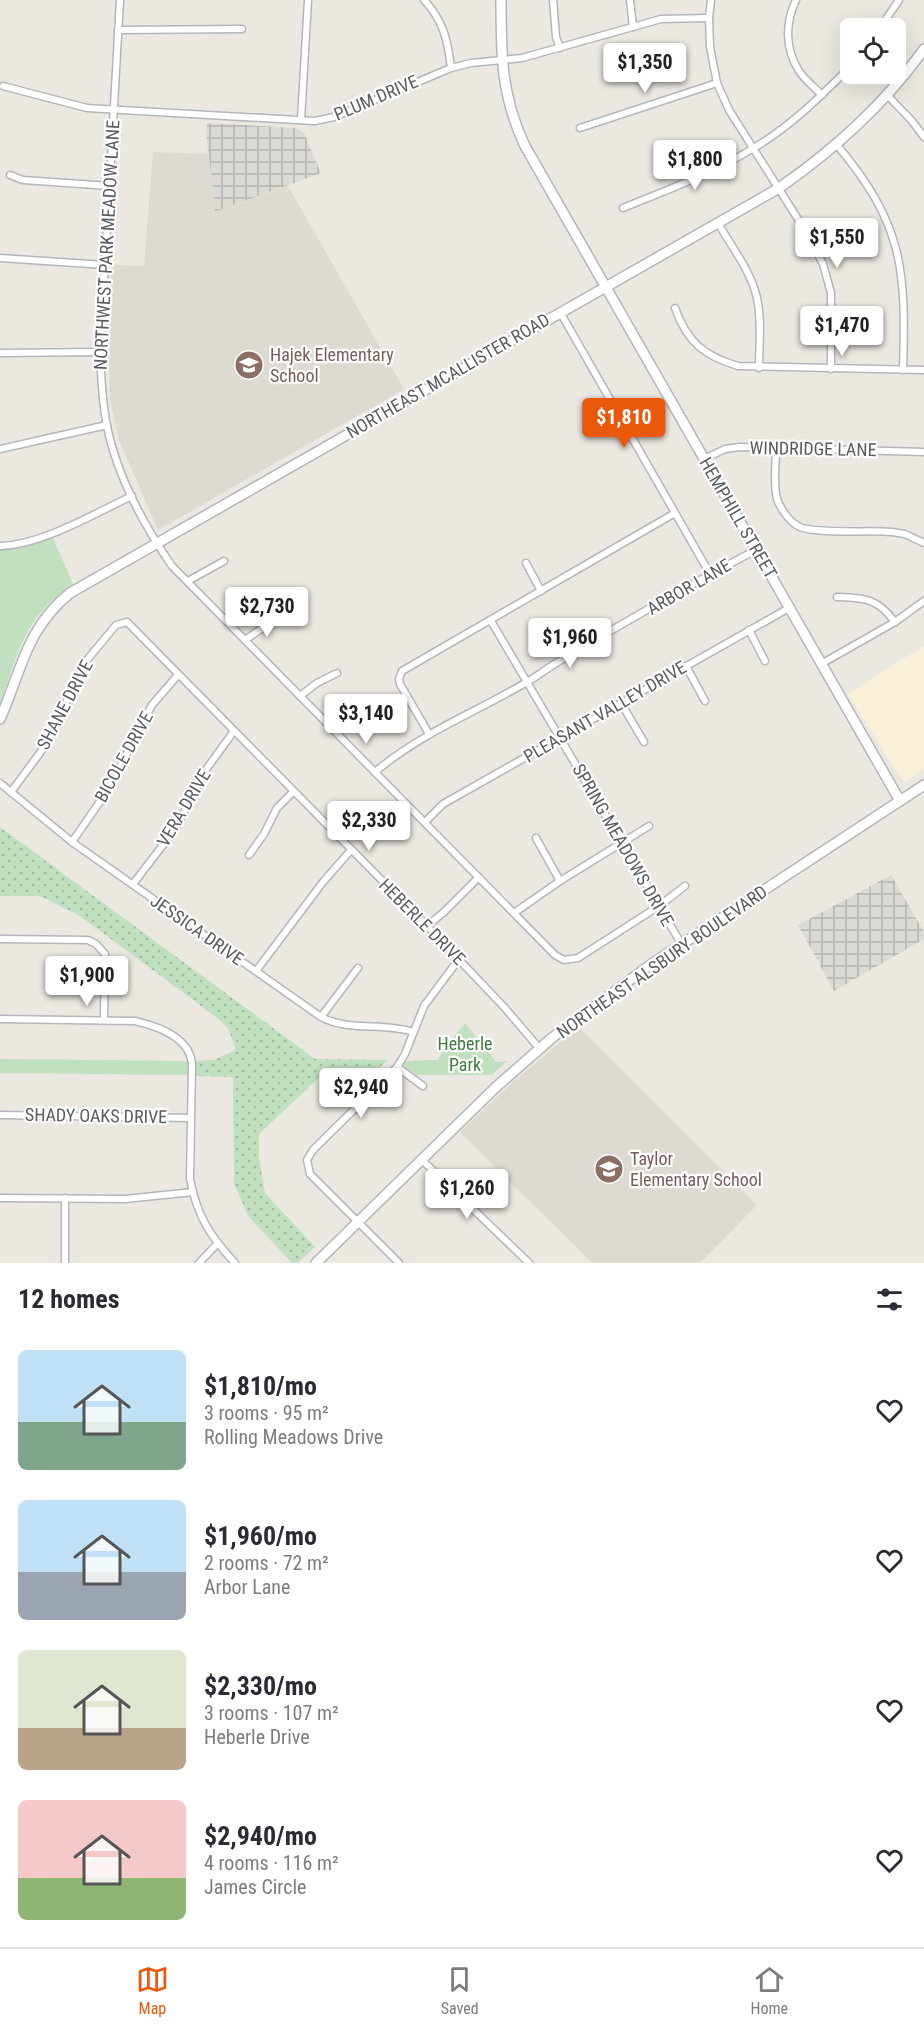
<!DOCTYPE html>
<html lang="en">
<head>
<meta charset="utf-8">
<style>
	body { margin:0; font-family:"Roboto Condensed",sans-serif; background:#f2f2f3; color:#2b2b33; height:100vh; display:flex; flex-direction:column; font-size:22px; white-space:nowrap }
	* { box-sizing:border-box; margin:0 }
	p { font-size:20px; color:#7c7c81 }
	.icon { flex:none; width:33px; height:33px; fill:none; stroke:currentColor; stroke-width:2; stroke-linecap:round; stroke-linejoin:round }
	.map { position:relative; height:1263px; overflow:hidden }
	.details { display:flex; flex-direction:column; background:#fff; flex:1 }
	.details>* { flex:none }
	.fabs { position:absolute; left:840px; top:18px; display:grid; gap:12px }
	.fabs a { display:grid; place-items:center; width:66px; height:66px; border-radius:9px; background:#fff; box-shadow:0 6px 24px #0002; font-size:30px }
	.price { position:absolute; translate:-50% -51px; padding:0 14px; border-radius:6px; background:#fff; color:#222; font-size:20px; line-height:39px; filter:drop-shadow(0 2px 3px #0008) }
	.price::after { content:''; position:absolute; left:50%; top:36px; width:18px; height:14px; margin-left:-9px; background:inherit; clip-path:polygon(0 0,100% 0,50% 100%) }
	.price.selected { background:#ea580c; color:#fff }
	ul { padding:0; list-style:none }
	li { display:flex; align-items:center; gap:18px; height:150px; padding:0 18px }
	li span { display:grid; place-items:center; flex:none; width:168px; height:120px; border-radius:9px; color:#555 }
	li>.icon { margin-inline-start:auto }
	span .icon { width:72px; height:72px; fill:#fffc; stroke-width:1 }
	li b { font-size:26px }
	h2 { display:flex; justify-content:space-between; align-items:center; height:72px; padding:0 18px; font-size:26px }
	.dock { display:flex; justify-content:space-around; align-items:center; height:84px; border-top:2px solid #e1e1e2; background:#fff; font-size:16px; color:#7c7c81 }
	.dock a { display:grid; justify-items:center; gap:3px }
	.dock .selected { color:#ea580c }
	.map>svg:first-child { display:block }
	.commercial { fill:#f9f0d7 }
	.industrial { fill:url(#industrial-grid) }
	.education { fill:#dddad2 }
	.grass { fill:url(#grass-dots) }
	.green { fill:#c0e0bf }
	.lines { fill:none; stroke-linecap:round; stroke-linejoin:round }
	.street-casing { stroke:#b3b6ba; stroke-width:9 }
	.secondary-casing { stroke:#b2b6ba; stroke-width:12 }
	.street { stroke:#fff; stroke-width:6 }
	.secondary { stroke:#fff; stroke-width:9 }
	.labels { text-anchor:middle; stroke-width:4.5; stroke-linejoin:round; paint-order:stroke }
	.street-label { font-size:18px; fill:#595d60; stroke:#fff }
	.education-label { font-size:18px; fill:#785e54; stroke:#fff; text-anchor:start }
	.park-label { font-size:18px; fill:#3c7d3d; stroke:#fff }
</style>
</head>
<body>
<div class="map">
<svg width="924" height="1263" viewBox="0 0 924 1263">
	<defs>
		<pattern id="industrial-grid" width="8" height="8" patternUnits="userSpaceOnUse" patternTransform="scale(1.5)"><rect width="8" height="8" fill="#dcdad5"/><path d="M0 4h8M4 0v8" fill="none" stroke="#b5b4b0"/></pattern>
		<pattern id="grass-dots" width="8" height="8" patternUnits="userSpaceOnUse" patternTransform="scale(1.5)"><rect width="8" height="8" fill="#c0e0bf"/><path d="M2 2h.1M6 6h.1" fill="none" stroke="#9fb99f" stroke-width="1.8" stroke-linecap="round"/></pattern>
	</defs>
	<rect width="100%" height="100%" fill="#ebe8e1"/>
	<polygon class="commercial" points="924,646 924,769 904,782 847,694"/>
	<g class="industrial">
		<polygon points="207,123 296,128 304,133 321,173 215,212 206,133"/>
		<polygon points="891,875 924,932 924,939 834,991 798,925"/>
	</g>
	<g class="education">
		<polygon points="153,152 209,154 215,212 288,186 404,389 158,530 119,440 110,398 108,341 112,265 144,266"/>
		<polygon points="579,1027 757,1205 700,1263 592,1263 460,1132 514,1081"/>
	</g>
	<polygon class="grass" points="0,827 315,1059 388,1060 371,1075 323,1074 259,1134 259,1158 265,1193 315,1247 298,1263 292,1263 248,1216 234,1183 233,1077 195,1076 196,1061 214,1060 236,1050 228,1028 216,1017 80,916 40,896 0,896"/>
	<g class="green">
		<path d="M53,538L73,584C60,594 48,603 38,616C19,640 11,674 0,703V550L18,548Z"/>
		<polygon points="465,1023 496,1062 507,1061 492,1075 416,1075 404,1067 403,1061 438,1060 446,1046"/>
		<polygon points="0,1059 188,1061 188,1075 0,1073"/>
	</g>
	<g class="lines">
		<g class="street-casing">
			<g id="street">
				<path d="M120,0L100,352C101,377 102,402 107,426C117,476 143,524 172,566L555,955L564,960L578,958L659,906L685,886"/>
				<path d="M424,0C443,20 448,41 451,68"/>
				<polyline points="553,0 556,37 560,48"/>
				<polyline points="630,0 633,27"/>
				<polyline points="711,0 709,18 710,47 717,83 729,110 808,235 823,264 831,293 831,369"/>
				<path d="M796,0C785,23 785,49 799,71C805,80 815,88 822,95"/>
				<polyline points="880,28 899,0"/>
				<polyline points="118,30 242,29"/>
				<polyline points="3,86 87,108 315,121 334,117 451,68 471,63 522,58 661,19 709,18"/>
				<polyline points="888,96 912,121 924,137"/>
				<polyline points="301,120 308,0"/>
				<polyline points="580,128 717,83"/>
				<path d="M837,145C904,225 906,270 903,370"/>
				<polyline points="10,175 23,180 110,186"/>
				<path d="M623,208C667,190 711,174 752,149C790,127 820,97 850,67"/>
				<path d="M718,223C731,246 751,271 757,298C762,321 759,345 759,368"/>
				<polyline points="0,258 105,265"/>
				<path d="M675,308C687,342 704,356 738,366L924,370"/>
				<polyline points="560,312 710,574"/>
				<polyline points="0,353 100,352"/>
				<path d="M776,448C776,464 773,483 777,499C780,508 790,523 800,527C816,534 872,530 892,532L905,534L924,543"/>
				<polyline points="0,449 107,425"/>
				<polyline points="704,459 725,449 740,447 924,452"/>
				<path d="M0,546C42,545 93,514 132,496"/>
				<polyline points="526,563 541,591"/>
				<polyline points="188,581 224,561"/>
				<path d="M837,597C865,598 877,598 895,622"/>
				<polyline points="491,621 682,945"/>
				<polyline points="749,630 765,661"/>
				<polyline points="245,640 277,618"/>
				<polyline points="821,664 895,622 924,601"/>
				<polyline points="686,666 705,701"/>
				<polyline points="300,696 317,683 337,673"/>
				<polyline points="621,703 644,742"/>
				<polyline points="429,734 400,684 399,679 402,671 675,513"/>
				<path d="M375,772C421,733 476,712 527,682C538,676 547,668 558,662C623,623 689,585 756,550"/>
				<path d="M0,783L72,842L321,1017C350,1032 383,1022 413,1032"/>
				<polyline points="11,792 45,746 87,660 116,625 127,622 427,926 505,1008 539,1048"/>
				<polyline points="425,822 443,804 789,608"/>
				<polyline points="536,838 560,881"/>
				<polyline points="72,842 108,790 152,705 178,675"/>
				<polyline points="249,855 264,834 277,808 293,792"/>
				<polyline points="133,884 176,828 205,771 234,731"/>
				<polyline points="514,913 560,881 649,826"/>
				<polyline points="427,926 444,912 479,877"/>
				<polyline points="0,939 88,940 96,944 105,954 104,1020"/>
				<polyline points="256,971 323,882 351,850"/>
				<polyline points="321,1017 358,968"/>
				<path d="M0,1019L135,1021C157,1026 189,1037 192,1063L190,1179C197,1216 210,1236 235,1263"/>
				<polyline points="397,1067 423,1086"/>
				<polyline points="0,1115 191,1118"/>
				<polyline points="422,1160 529,1263"/>
				<polyline points="0,1198 125,1199 193,1192"/>
				<polyline points="65,1198 65,1263"/>
				<polyline points="199,1263 217,1244"/>
				<polyline points="399,1263 310,1174 307,1160 313,1150 397,1067 405,1054 424,1006 459,959"/>
			</g>
		</g>
		<g class="secondary-casing">
			<g id="secondary">
				<path d="M501,0C501,54 501,96 525,146L900,801"/>
				<path d="M0,719C22,669 26,629 70,593L779,188C835,149 884,105 924,49"/>
				<polyline points="316,1263 496,1087 553,1037 653,963 924,785"/>
			</g>
		</g>
		<use href="#street" class="street"/>
		<use href="#secondary" class="secondary"/>
	</g>
	<defs>
		<g id="school-disc" transform="scale(1.5)"><circle r="9.5" fill="#8d6e63" stroke="#fff"/><path d="M0-5L7-2L0 1L-7-2ZM-4 1L0 2.5L4 1V4Q0 6-4 4Z" fill="#fff"/></g>
	</defs>
	<g fill-rule="evenodd">
		<use href="#school-disc" x="249" y="365"/>
		<use href="#school-disc" x="609" y="1169"/>
	</g>
	<g class="labels">
		<g class="street-label">
			<text transform="translate(376 98) rotate(-23)" y="6">PLUM DRIVE</text>
			<text transform="translate(107 245) rotate(-87)" y="6">NORTHWEST PARK MEADOW LANE</text>
			<text transform="translate(448 376) rotate(-30)" y="6">NORTHEAST MCALLISTER ROAD</text>
			<text transform="translate(813 449) rotate(1)" y="6">WINDRIDGE LANE</text>
			<text transform="translate(738 518) rotate(60)" y="6">HEMPHILL STREET</text>
			<text transform="translate(689 587) rotate(-30)" y="6">ARBOR LANE</text>
			<text transform="translate(65 705) rotate(-62)" y="6">SHANE DRIVE</text>
			<text transform="translate(605 712) rotate(-30)" y="6">PLEASANT VALLEY DRIVE</text>
			<text transform="translate(124 757) rotate(-61)" y="6">BICOLE DRIVE</text>
			<text transform="translate(184 808) rotate(-59)" y="6">VERA DRIVE</text>
			<text transform="translate(623 845) rotate(60)" y="6">SPRING MEADOWS DRIVE</text>
			<text transform="translate(422 922) rotate(45)" y="6">HEBERLE DRIVE</text>
			<text transform="translate(197 930) rotate(35)" y="6">JESSICA DRIVE</text>
			<text transform="translate(662 962) rotate(-35)" y="6">NORTHEAST ALSBURY BOULEVARD</text>
			<text transform="translate(96 1116) rotate(1)" y="6">SHADY OAKS DRIVE</text>
		</g>
		<g class="education-label">
			<text x="270" y="361">Hajek Elementary<tspan x="270" dy="21">School</tspan></text>
			<text x="630" y="1165">Taylor<tspan x="630" dy="21">Elementary School</tspan></text>
		</g>
		<g class="park-label">
			<text x="465" y="1050">Heberle<tspan x="465" dy="21">Park</tspan></text>
		</g>
	</g>
</svg>
<div class="fabs">
<a><svg class="icon" aria-label="locate" viewBox="0 0 24 24"><circle cx="12" cy="12" r="6"/><path d="M12 2v4M12 18v4M2 12h4M18 12h4"/></svg></a>
</div>
<b class="price" style="left:645px;top:94px">$1,350</b>
<b class="price" style="left:695px;top:191px">$1,800</b>
<b class="price" style="left:837px;top:269px">$1,550</b>
<b class="price" style="left:842px;top:357px">$1,470</b>
<b class="price selected" style="left:624px;top:449px">$1,810</b>
<b class="price" style="left:267px;top:638px">$2,730</b>
<b class="price" style="left:570px;top:669px">$1,960</b>
<b class="price" style="left:366px;top:745px">$3,140</b>
<b class="price" style="left:369px;top:852px">$2,330</b>
<b class="price" style="left:87px;top:1007px">$1,900</b>
<b class="price" style="left:361px;top:1119px">$2,940</b>
<b class="price" style="left:467px;top:1220px">$1,260</b>
</div>
<section class="details">
<h2>12 homes<svg class="icon" aria-label="filters" viewBox="0 0 24 24"><path d="M4 7h16M4 17h16"/><circle cx="9" cy="7" r="2"/><circle cx="15" cy="17" r="2"/></svg></h2>
<ul>
<li><span style="background:linear-gradient(#bfe0f5 60%,#7fa58c 0)"><svg class="icon" aria-label="home" viewBox="0 0 24 24"><path d="M3 11l9-7 9 7M6 9v11h12V9"/></svg></span><div><b>$1,810/mo</b><p>3 rooms · 95 m²</p><p>Rolling Meadows Drive</p></div><svg class="icon" aria-label="heart" viewBox="0 0 24 24"><path d="M12 20l-8-8c-3-5 5-10 8-4 3-6 11-1 8 4z"/></svg></li>
<li><span style="background:linear-gradient(#bfe0f5 60%,#9aa5b1 0)"><svg class="icon" aria-label="home" viewBox="0 0 24 24"><path d="M3 11l9-7 9 7M6 9v11h12V9"/></svg></span><div><b>$1,960/mo</b><p>2 rooms · 72 m²</p><p>Arbor Lane</p></div><svg class="icon" aria-label="heart" viewBox="0 0 24 24"><path d="M12 20l-8-8c-3-5 5-10 8-4 3-6 11-1 8 4z"/></svg></li>
<li><span style="background:linear-gradient(#dfe7d0 65%,#b9a48a 0)"><svg class="icon" aria-label="home" viewBox="0 0 24 24"><path d="M3 11l9-7 9 7M6 9v11h12V9"/></svg></span><div><b>$2,330/mo</b><p>3 rooms · 107 m²</p><p>Heberle Drive</p></div><svg class="icon" aria-label="heart" viewBox="0 0 24 24"><path d="M12 20l-8-8c-3-5 5-10 8-4 3-6 11-1 8 4z"/></svg></li>
<li><span style="background:linear-gradient(#f6c9c9 65%,#8fb573 0)"><svg class="icon" aria-label="home" viewBox="0 0 24 24"><path d="M3 11l9-7 9 7M6 9v11h12V9"/></svg></span><div><b>$2,940/mo</b><p>4 rooms · 116 m²</p><p>James Circle</p></div><svg class="icon" aria-label="heart" viewBox="0 0 24 24"><path d="M12 20l-8-8c-3-5 5-10 8-4 3-6 11-1 8 4z"/></svg></li>
</ul>
</section>
<nav class="dock">
<a class="selected"><svg class="icon" aria-label="map" viewBox="0 0 24 24"><path d="M3 6l6-2 6 2 6-2v14l-6 2-6-2-6 2zM9 4v14M15 6v14"/></svg>Map</a>
<a><svg class="icon" aria-label="saved" viewBox="0 0 24 24"><path d="M7 4h10v16l-5-4-5 4z"/></svg>Saved</a>
<a><svg class="icon" aria-label="home" viewBox="0 0 24 24"><path d="M3 11l9-7 9 7M6 9v11h12V9"/></svg>Home</a>
</nav>
</body>
</html>
